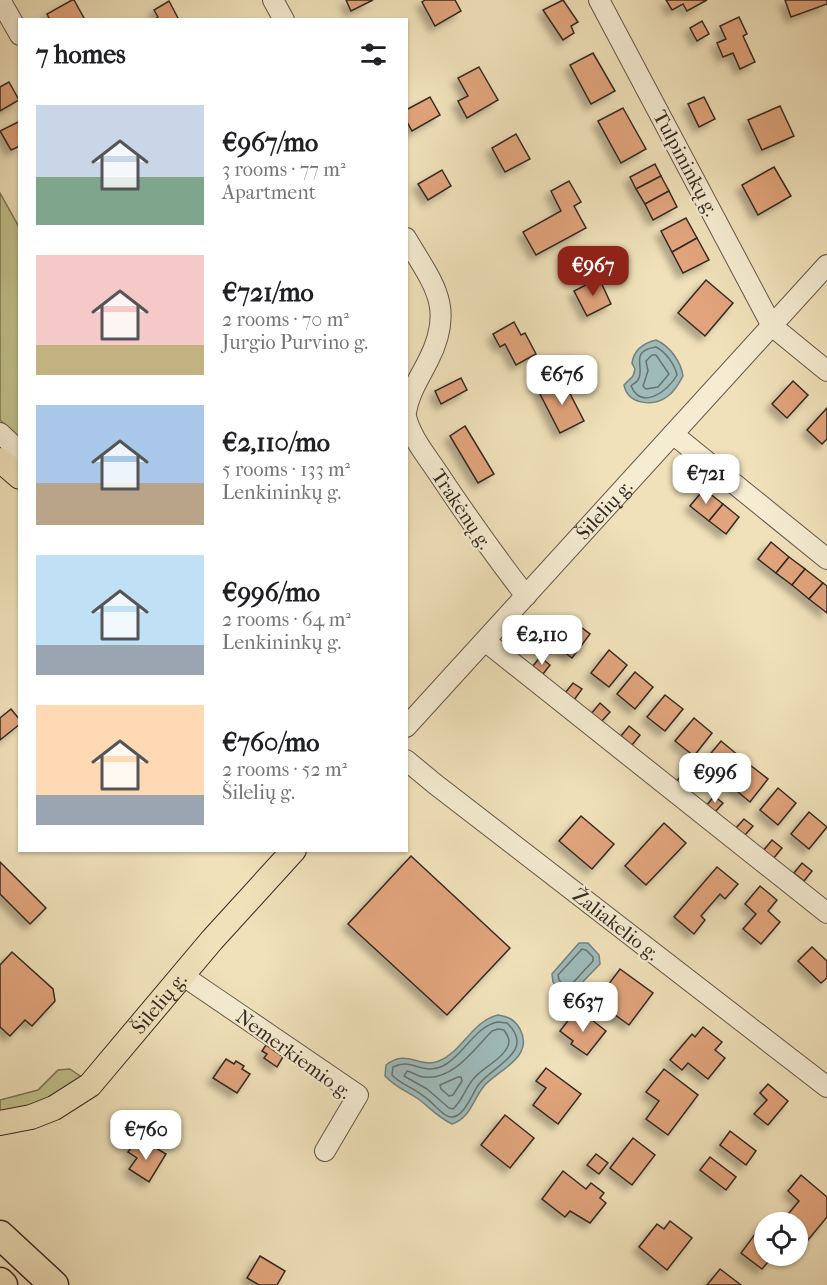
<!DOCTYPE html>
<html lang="en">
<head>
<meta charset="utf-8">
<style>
	body { margin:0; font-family:"IM FELL French Canon",serif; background:#f6f6f6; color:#202124; height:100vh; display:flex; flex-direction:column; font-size:22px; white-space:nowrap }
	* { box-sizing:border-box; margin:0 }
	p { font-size:20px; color:#757577 }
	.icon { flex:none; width:33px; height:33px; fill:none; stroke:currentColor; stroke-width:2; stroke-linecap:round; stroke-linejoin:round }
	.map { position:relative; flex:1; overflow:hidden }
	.side { position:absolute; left:18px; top:18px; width:390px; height:834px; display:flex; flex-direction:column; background:#fff; border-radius:0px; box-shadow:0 2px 4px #0004 }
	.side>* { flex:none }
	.buttons { position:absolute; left:754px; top:1212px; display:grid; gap:12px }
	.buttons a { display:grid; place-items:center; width:54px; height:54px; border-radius:50%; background:#fff; box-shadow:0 2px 4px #0004; font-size:30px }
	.price { position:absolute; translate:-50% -51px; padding:0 14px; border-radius:12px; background:#fff; color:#222; font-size:20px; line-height:39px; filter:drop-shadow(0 2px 3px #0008) }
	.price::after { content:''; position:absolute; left:50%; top:36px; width:18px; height:14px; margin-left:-9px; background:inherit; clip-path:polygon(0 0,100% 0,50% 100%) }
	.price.active { background:#8f2418; color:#fff }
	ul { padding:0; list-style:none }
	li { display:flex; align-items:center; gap:18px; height:150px; padding:0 18px }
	li span { display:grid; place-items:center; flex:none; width:168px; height:120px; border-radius:0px; color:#555 }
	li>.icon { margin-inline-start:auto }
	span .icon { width:72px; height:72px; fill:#fffc; stroke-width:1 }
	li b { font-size:26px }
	h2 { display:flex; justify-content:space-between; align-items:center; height:72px; padding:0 18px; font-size:26px }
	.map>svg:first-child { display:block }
	.green { fill:#c1c18b; stroke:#7b7558; stroke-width:1.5 }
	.water { fill:#9ebbba; stroke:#74817e; stroke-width:1.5 }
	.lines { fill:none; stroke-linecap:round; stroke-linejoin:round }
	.shore { stroke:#6a726f; stroke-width:1.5 }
	.building { fill:#e1a47c; stroke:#352924; stroke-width:1.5; filter:url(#shadow) }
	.minor-casing { stroke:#64574a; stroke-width:22 }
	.major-casing { stroke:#352924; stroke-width:26 }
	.highway-casing { stroke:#352924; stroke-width:31 }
	.minor { stroke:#f5ecd2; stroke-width:20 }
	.major { stroke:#f0e1ba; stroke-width:24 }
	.highway { stroke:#f0e1ba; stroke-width:28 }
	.labels { text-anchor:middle; stroke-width:4.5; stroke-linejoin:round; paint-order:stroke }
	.street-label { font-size:20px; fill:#352924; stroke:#f5ecd2 }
</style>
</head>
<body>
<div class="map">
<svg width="827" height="1285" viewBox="0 0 827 1285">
	<defs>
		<filter id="shadow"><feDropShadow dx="-5.5" dy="5.5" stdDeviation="3" flood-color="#0004"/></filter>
	</defs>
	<rect width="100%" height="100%" fill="#f0e1ba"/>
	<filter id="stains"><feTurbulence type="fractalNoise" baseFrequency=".00333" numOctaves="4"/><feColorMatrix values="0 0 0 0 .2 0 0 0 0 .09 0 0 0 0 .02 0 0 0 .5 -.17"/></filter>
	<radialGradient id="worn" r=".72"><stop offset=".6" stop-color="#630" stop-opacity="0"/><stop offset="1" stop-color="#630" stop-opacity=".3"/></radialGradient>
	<g class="green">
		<polygon points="0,193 19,227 19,437 0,420"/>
		<path d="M70,1069L83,1078C64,1095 26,1112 0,1114V1100L38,1090L58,1070Z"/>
	</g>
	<g class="water">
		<path d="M656,340C670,346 681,362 683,376C679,383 675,391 668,396C654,407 628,405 624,385L633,376L635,369L632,363C634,349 644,343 656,340Z"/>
		<polygon points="579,943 588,943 599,955 600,964 570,995 563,994 553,982 552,974"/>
		<path d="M498,1015C509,1017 514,1019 520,1029C535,1057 498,1070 484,1086C472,1101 471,1117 452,1124C439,1118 431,1109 421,1101C409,1092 396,1088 385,1076L386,1065C407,1048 419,1069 439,1061C463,1051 472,1021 498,1015Z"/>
	</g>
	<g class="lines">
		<g class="shore">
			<path d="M656,347C666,352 675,365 677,375C668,391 642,411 631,386C633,384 636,383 638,380C646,368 628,351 656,347Z"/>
			<polygon points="652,355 656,355 669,374 658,387 646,389 643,386 648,371 646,361"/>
			<polygon points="582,949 586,950 593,957 593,961 569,987 566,988 559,980 558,975"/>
			<path d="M498,1022L507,1023C538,1052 489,1067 477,1087C472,1095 463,1118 451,1117C445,1117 440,1110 436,1107C432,1103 427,1098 422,1095C412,1087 400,1084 392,1075L393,1067C412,1057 422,1076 443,1066C464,1055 475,1026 498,1022Z"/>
			<path d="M498,1029L504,1030C508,1036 511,1041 507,1048C501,1060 484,1067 475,1077C466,1086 463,1100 453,1109L449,1108L427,1089L404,1076L407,1071C413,1072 418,1077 424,1077C453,1081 475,1048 492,1031Z"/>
			<polygon points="458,1077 461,1077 462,1081 453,1095 449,1096 441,1089 440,1085"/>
		</g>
	</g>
	<g class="building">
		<polygon points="72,0 74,0 84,18 81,20 50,20 47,14"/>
		<polygon points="346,0 373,0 351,11"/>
		<polygon points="425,0 455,0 461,11 435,26 422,2"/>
		<polygon points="563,0 578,22 571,26 574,33 563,40 543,10"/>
		<polygon points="666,0 707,0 687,11 683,4 672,10"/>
		<polygon points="785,0 827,0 827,4 791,17"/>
		<polygon points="169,1 179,20 154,20 158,17 154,10"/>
		<polygon points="739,17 747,34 743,36 755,62 740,69 733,53 723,57 717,43 726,39 720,26"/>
		<polygon points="702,21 709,34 697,41 690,28"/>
		<polygon points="593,53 615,91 591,104 570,65"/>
		<polygon points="479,67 498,100 467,118 458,101 468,96 458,78"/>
		<polygon points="9,82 19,100 0,111 0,87"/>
		<polygon points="430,97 440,115 412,131 406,120 406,110"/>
		<polygon points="704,97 715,119 699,127 688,104"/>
		<polygon points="780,106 794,136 762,150 748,120"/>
		<polygon points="623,108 646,149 621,163 598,121"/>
		<polygon points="20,121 20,146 11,150 0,131"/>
		<polygon points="516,134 530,159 505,172 492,148"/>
		<polygon points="655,164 661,176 636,189 630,177"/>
		<polygon points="774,167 791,196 758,215 742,185"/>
		<polygon points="442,170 451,186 428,200 418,184"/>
		<polygon points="661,176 669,191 645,204 636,189"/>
		<polygon points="569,181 581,202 574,206 586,228 536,255 523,232 561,211 551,191"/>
		<polygon points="669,191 677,207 653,220 645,204"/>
		<polygon points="686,218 697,238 672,252 661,231"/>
		<polygon points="697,238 709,260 683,273 672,252"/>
		<polygon points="599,278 611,304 587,316 574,291"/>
		<polygon points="706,280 733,303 705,336 678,313"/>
		<polygon points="514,322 521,335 525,333 536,354 516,365 505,344 500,347 493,334"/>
		<polygon points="461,378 467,390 441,404 435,391"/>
		<polygon points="563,380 584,421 560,433 539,392"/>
		<polygon points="793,381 808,395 787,418 772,404"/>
		<polygon points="827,408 827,439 822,444 807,430"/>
		<polygon points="465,426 494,474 478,483 450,436"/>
		<polygon points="704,489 723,504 709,521 690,506"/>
		<polygon points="723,504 739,517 726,534 709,521"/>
		<polygon points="771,542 789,557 776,573 758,559"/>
		<polygon points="789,557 805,569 792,585 776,573"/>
		<polygon points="805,569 823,583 809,599 792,585"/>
		<polygon points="823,583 827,586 827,613 809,599"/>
		<polygon points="573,621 590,634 572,658 555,645"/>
		<polygon points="609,650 627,665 609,687 591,673"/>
		<polygon points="540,657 550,665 543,674 533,666"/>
		<polygon points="635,672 653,687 635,709 617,694"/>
		<polygon points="573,683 582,689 574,700 565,693"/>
		<polygon points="665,695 683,709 665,731 647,717"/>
		<polygon points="600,703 610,712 601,722 591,714"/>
		<polygon points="11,709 20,720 20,724 0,740 0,718"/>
		<polygon points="694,718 712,733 694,756 675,741"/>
		<polygon points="629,726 640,735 632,745 621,736"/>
		<polygon points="721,741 739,756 721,778 703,763"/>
		<polygon points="750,765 768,779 750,802 732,787"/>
		<polygon points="684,772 694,780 687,790 676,782"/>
		<polygon points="778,788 796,803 778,825 760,810"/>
		<polygon points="714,796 723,803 715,812 707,805"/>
		<polygon points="809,812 827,827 809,849 791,834"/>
		<polygon points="581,816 614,844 592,869 559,841"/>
		<polygon points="744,819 753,826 745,835 736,828"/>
		<polygon points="664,823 686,843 646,885 625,866"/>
		<polygon points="772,840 782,848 773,859 763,851"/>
		<polygon points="411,856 510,948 447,1015 348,924"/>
		<polygon points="0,862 46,908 30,924 0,894"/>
		<polygon points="802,863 812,871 804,881 794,873"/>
		<polygon points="717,867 738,884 725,899 720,894 701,916 705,920 694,934 674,917"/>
		<polygon points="760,886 777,900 768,911 780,922 761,944 743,929 756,914 745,904"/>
		<polygon points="812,947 827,961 827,978 821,983 798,961"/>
		<polygon points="12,952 53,989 55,1001 32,1026 25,1020 10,1036 0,1027 0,965"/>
		<polygon points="620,969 653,993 629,1025 596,1001"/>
		<polygon points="573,1014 583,1022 587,1016 606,1031 587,1055 571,1044 573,1041 560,1031"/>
		<polygon points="703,1027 722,1042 715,1050 725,1058 708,1079 688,1063 682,1070 670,1060 692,1034 695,1037"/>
		<polygon points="266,1045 283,1057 277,1067 264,1058 267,1054 262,1051"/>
		<polygon points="226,1059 234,1064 236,1061 244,1066 242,1069 250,1074 237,1093 213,1078"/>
		<polygon points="546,1068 581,1094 558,1124 533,1105 546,1088 536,1081"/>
		<polygon points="664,1069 698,1095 668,1135 646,1119 659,1101 646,1092"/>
		<polygon points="768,1084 788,1101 768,1125 754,1114 767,1100 760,1093"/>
		<polygon points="505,1115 534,1138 510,1168 481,1145"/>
		<polygon points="730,1131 756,1151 746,1165 720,1145"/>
		<polygon points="633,1138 655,1155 632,1185 610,1168"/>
		<polygon points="134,1143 144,1150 148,1143 166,1154 149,1182 129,1169 137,1158 128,1152"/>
		<polygon points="596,1154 608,1163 599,1174 587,1165"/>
		<polygon points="710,1157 736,1177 726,1190 700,1170"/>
		<polygon points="563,1171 586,1189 591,1183 604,1193 600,1198 606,1203 590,1223 570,1211 565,1217 542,1199"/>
		<polygon points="801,1175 827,1197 827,1217 808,1240 798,1231 798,1222 787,1222 784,1219 799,1201 788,1191"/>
		<polygon points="670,1221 692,1238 667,1270 639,1247 657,1224 664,1229"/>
		<polygon points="764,1222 765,1256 773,1256 762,1269 741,1253"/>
		<polygon points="260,1256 285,1271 277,1285 259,1285 247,1278"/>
		<polygon points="720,1269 741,1285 707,1285"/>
	</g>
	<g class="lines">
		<g class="minor-casing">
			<g id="minor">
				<polyline points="0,0 20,35"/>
				<polyline points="273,0 284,20"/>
				<polyline points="599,0 772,326 827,371"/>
				<path d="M406,238C433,284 456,307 428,361C420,377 409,393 406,412"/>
				<path d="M406,417C411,437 426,455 438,473C466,515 495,556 526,596"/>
				<polyline points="0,433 20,452"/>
				<polyline points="673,434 827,559"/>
				<polyline points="485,641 827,913"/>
				<path id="s1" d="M406,727L827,265"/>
				<polyline points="406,760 435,784 827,1087"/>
				<polyline points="182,975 358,1095 325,1151"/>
			</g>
		</g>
		<g class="major-casing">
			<g id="major">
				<polyline points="0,460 20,477"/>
				<path id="s2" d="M0,1123L31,1117L54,1108L90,1085L212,940L294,850"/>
			</g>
		</g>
		<g class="highway-casing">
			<g id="highway">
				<polyline points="0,1235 54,1285"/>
				<polyline points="0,1282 3,1285"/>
			</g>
		</g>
		<use href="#minor" class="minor"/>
		<use href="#major" class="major"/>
		<use href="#highway" class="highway"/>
	</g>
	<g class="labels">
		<g class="street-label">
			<text transform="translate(686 163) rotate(62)" y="7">Tulpininkų g.</text>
			<text transform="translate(462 509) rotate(56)" y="7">Trakėnų g.</text>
			<text dy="7" stroke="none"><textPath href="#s1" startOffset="294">Šilelių g.</textPath></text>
			<text transform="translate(616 924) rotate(38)" y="7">Žaliakelio g.</text>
			<text dy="7" stroke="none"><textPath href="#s2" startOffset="206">Šilelių g.</textPath></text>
			<text transform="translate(294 1054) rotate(36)" y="7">Nemerkiemio g.</text>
		</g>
	</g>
	<rect width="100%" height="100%" filter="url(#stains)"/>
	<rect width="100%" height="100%" fill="url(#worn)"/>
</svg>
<div class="buttons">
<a><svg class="icon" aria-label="locate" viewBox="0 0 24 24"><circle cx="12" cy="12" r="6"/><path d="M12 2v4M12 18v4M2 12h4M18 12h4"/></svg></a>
</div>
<b class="price active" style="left:593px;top:297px">€967</b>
<b class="price" style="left:562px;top:406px">€676</b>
<b class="price" style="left:706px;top:505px">€721</b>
<b class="price" style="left:542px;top:666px">€2,110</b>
<b class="price" style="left:715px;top:804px">€996</b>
<b class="price" style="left:583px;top:1033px">€637</b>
<b class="price" style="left:146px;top:1161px">€760</b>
<section class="side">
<h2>7 homes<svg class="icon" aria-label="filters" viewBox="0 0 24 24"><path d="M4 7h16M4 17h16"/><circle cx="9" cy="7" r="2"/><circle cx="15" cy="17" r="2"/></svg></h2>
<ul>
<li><span style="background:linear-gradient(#c9d6e8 60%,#7fa58c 0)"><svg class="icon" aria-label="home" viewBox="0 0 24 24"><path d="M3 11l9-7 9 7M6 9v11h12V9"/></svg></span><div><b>€967/mo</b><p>3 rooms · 77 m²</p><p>Apartment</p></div></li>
<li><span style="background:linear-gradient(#f6c9c9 75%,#c2b280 0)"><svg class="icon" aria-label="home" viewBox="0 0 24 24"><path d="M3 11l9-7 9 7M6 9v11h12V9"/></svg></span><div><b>€721/mo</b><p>2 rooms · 70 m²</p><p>Jurgio Purvino g.</p></div></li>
<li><span style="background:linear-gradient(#a9c7e8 65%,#b9a48a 0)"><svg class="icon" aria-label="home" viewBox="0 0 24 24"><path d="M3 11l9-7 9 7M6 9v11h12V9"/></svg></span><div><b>€2,110/mo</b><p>5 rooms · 133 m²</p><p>Lenkininkų g.</p></div></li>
<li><span style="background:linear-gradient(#bfe0f5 75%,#9aa5b1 0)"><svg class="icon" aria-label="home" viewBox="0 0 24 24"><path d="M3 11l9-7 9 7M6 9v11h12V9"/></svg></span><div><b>€996/mo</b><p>2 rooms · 64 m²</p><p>Lenkininkų g.</p></div></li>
<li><span style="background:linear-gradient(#ffd9b3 75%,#9aa5b1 0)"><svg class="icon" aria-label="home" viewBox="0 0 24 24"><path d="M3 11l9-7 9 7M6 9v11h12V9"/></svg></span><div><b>€760/mo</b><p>2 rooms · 52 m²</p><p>Šilelių g.</p></div></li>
</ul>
</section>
</div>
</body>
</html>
